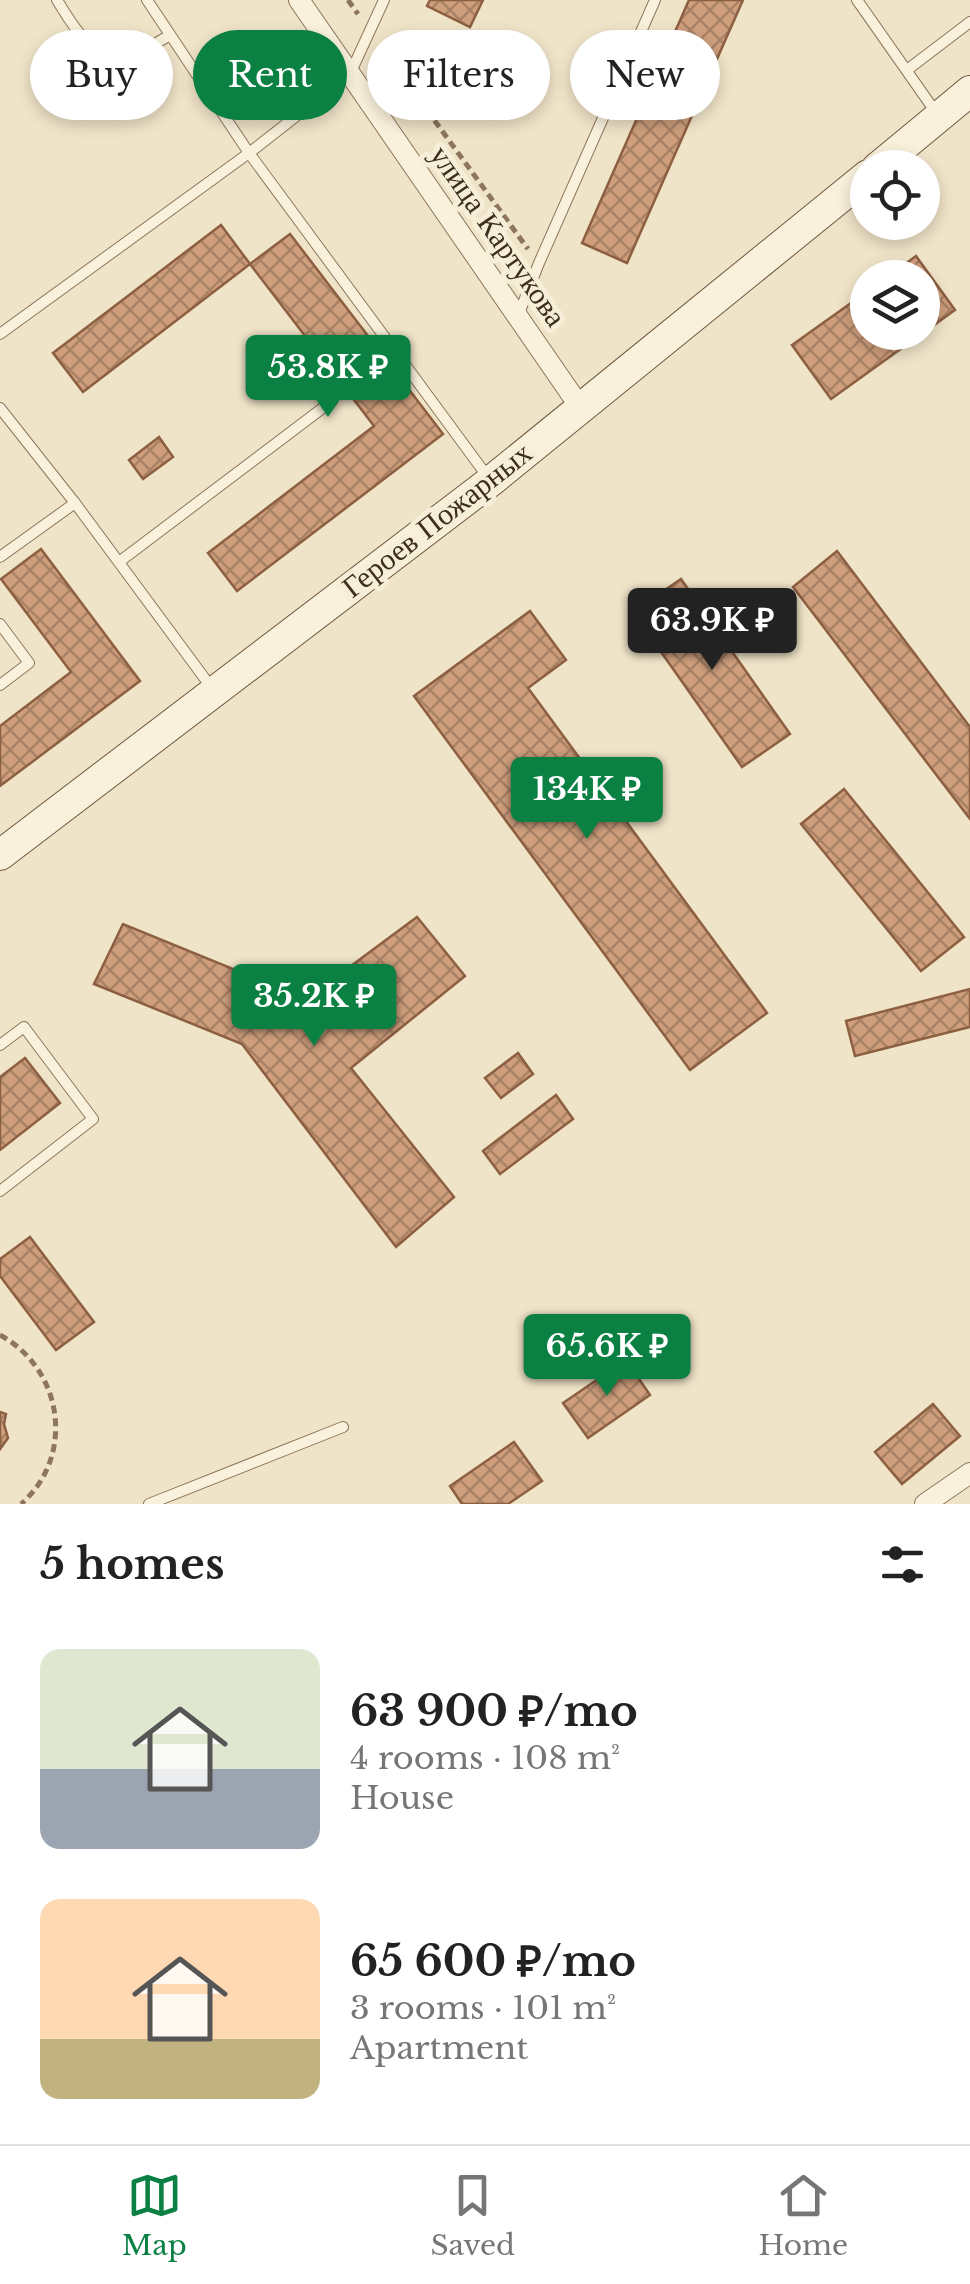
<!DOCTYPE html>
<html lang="en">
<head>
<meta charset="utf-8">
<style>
	body { margin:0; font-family:"Libre Baskerville",serif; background:#f6f6f6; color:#222; height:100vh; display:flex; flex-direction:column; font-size:38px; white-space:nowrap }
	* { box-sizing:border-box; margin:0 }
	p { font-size:32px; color:#767676 }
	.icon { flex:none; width:55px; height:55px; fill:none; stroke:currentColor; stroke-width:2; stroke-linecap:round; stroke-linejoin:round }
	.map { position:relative; height:1504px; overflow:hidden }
	.details { display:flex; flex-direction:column; background:#fff; flex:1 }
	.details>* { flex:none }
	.hud { position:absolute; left:30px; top:30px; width:910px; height:90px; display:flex; gap:20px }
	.fabs { position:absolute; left:850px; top:150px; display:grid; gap:20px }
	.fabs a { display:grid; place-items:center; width:90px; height:90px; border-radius:50%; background:#fff; box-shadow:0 5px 15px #0003; font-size:50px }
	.price { position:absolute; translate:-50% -85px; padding:0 22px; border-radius:10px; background:#0b8043; color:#fff; font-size:32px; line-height:65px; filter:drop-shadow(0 2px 5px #0008) }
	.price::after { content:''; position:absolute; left:50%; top:60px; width:30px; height:22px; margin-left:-15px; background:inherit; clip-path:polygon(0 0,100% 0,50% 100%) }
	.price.selected { background:#222; color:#fff }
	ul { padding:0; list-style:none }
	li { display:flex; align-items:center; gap:30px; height:250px; padding:0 40px }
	li span { display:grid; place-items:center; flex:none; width:280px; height:200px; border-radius:20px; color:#555 }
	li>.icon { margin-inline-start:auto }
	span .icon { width:120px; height:120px; fill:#fffc; stroke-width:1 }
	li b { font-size:42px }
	h2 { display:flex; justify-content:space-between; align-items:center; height:120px; padding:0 40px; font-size:42px }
	.pill { padding:0 35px; border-radius:45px; background:#fff; box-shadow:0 5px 15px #0003; font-size:35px; line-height:90px }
	.pill.selected { background:#0b8043; color:#fff }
	.dock { display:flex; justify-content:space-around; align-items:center; height:140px; border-top:2px solid #e0e0e0; background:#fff; font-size:28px; color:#767676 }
	.dock a { display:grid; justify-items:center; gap:5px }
	.dock .selected { color:#0b8043 }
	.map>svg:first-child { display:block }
	.building { fill:url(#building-cross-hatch); stroke:#8d5f41; stroke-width:2.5 }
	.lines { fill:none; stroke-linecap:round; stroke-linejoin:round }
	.service-casing { stroke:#8d765c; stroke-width:12 }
	.minor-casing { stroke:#8d765c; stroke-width:22 }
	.secondary-casing { stroke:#6f573f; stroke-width:32 }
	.path { stroke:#8d765c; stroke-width:5; stroke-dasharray:8 5; stroke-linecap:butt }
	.service { stroke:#faf1dc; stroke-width:10 }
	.minor { stroke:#faf1dc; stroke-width:20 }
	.secondary { stroke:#faf1dc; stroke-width:30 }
	.labels { text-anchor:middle; stroke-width:10; stroke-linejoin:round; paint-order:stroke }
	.street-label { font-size:30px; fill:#3d2e20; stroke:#f7eed8 }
</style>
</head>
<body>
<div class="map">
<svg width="970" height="1504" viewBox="0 0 970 1504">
	<defs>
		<pattern id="building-cross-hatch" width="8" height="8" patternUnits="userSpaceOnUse" patternTransform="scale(2.5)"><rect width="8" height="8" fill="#cf9f7d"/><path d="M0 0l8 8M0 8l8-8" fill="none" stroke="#a98266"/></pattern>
	</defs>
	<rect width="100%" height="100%" fill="#f0e4c8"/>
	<g class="building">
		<polygon points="430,0 483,0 470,27 427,6"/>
		<polygon points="689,0 743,0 627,263 582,243"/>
		<polygon points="221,225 250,264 83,392 53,353"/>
		<polygon points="290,234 443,434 237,591 208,553 374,426 250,264"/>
		<polygon points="916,256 955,310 831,399 792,345 868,291 868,332 922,332 922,278 886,278"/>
		<polygon points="159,437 173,457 143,479 129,460"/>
		<polygon points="41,549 140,681 0,786 0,726 71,672 1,579"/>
		<polygon points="837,551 970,727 970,819 793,587"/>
		<polygon points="681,579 790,734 742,767 633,612"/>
		<polygon points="530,611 566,660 528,688 767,1013 690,1070 414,696"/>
		<polygon points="844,789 964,937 921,971 801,824"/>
		<polygon points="417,917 465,976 351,1068 454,1197 396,1247 242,1044 94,984 123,924 294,994 301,1003"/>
		<polygon points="970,989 970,1027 855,1056 846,1021"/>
		<polygon points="518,1053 533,1074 501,1098 485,1078"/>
		<polygon points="25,1058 60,1103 0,1150 0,1077"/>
		<polygon points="556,1095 573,1119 500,1174 483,1151"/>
		<polygon points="30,1237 94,1322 56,1350 0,1276 0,1259"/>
		<polygon points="626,1360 650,1395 588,1438 563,1403"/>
		<polygon points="933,1404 960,1436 902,1484 875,1452"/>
		<polygon points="0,1412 6,1414 4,1424 8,1438 0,1449"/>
		<polygon points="514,1442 542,1481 508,1504 462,1504 450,1486"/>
	</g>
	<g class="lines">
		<g class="service-casing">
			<g id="service">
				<path d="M57,0C75,30 89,53 125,62L170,35"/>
				<polyline points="147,0 249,153 490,480"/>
				<polyline points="857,0 937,114"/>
				<polyline points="907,70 970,22"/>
				<polyline points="518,316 539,263 655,0"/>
				<polyline points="0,334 249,153 350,74 384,0"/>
				<polyline points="0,408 75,503 214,691"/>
				<polyline points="0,557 75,503"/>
				<polyline points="119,562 332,401"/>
				<polyline points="0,624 29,663 0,685"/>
				<polyline points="0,1045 24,1027 93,1119 0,1191"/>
				<polyline points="149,1504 343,1427"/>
			</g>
		</g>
		<g class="minor-casing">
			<g id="minor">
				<polyline points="299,0 580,407"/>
				<polyline points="925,1504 970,1473"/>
			</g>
		</g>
		<g class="secondary-casing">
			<g id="secondary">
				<polyline points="877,168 970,91"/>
				<polyline points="0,855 491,481 868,175"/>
			</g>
		</g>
		<g class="path">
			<polyline points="348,0 358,14"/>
			<polyline points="381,47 528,249"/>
			<path d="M0,1335C63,1369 76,1456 21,1504"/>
		</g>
		<use href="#service" class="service"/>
		<use href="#minor" class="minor"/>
		<use href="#secondary" class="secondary"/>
	</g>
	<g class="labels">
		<g class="street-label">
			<text transform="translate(498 236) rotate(55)" y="10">улица Картукова</text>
			<text transform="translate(437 520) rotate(-38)" y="10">Героев Пожарных</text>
		</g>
	</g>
</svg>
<div class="fabs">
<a><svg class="icon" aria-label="locate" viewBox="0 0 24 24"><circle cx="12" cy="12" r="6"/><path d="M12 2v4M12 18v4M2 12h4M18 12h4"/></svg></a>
<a><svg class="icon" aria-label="layers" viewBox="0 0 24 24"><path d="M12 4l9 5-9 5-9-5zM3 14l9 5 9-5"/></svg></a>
</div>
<b class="price" style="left:328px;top:420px">53.8K ₽</b>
<b class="price selected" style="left:712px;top:673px">63.9K ₽</b>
<b class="price" style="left:587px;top:842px">134K ₽</b>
<b class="price" style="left:314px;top:1049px">35.2K ₽</b>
<b class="price" style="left:607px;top:1399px">65.6K ₽</b>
<div class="hud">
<a class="pill">Buy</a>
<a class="pill selected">Rent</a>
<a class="pill">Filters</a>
<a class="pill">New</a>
</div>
</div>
<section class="details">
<h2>5 homes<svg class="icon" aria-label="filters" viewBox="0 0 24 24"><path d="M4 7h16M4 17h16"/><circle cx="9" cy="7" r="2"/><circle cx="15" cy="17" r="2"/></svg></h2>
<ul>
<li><span style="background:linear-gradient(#dfe7d0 60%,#9aa5b1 0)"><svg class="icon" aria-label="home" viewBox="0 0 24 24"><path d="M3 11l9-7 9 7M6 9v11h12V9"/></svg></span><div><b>63 900 ₽/mo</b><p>4 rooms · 108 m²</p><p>House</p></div></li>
<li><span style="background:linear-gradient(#ffd9b3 70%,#c2b280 0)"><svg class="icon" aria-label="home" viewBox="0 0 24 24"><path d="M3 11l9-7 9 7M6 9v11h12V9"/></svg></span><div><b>65 600 ₽/mo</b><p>3 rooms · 101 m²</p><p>Apartment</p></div></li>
</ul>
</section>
<nav class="dock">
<a class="selected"><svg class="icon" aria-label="map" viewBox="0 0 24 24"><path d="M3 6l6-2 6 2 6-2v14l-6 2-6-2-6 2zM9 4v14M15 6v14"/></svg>Map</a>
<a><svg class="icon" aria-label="saved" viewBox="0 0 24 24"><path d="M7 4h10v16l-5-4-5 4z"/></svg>Saved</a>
<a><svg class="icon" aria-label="home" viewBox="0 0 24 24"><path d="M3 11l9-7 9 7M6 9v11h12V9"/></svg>Home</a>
</nav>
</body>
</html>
